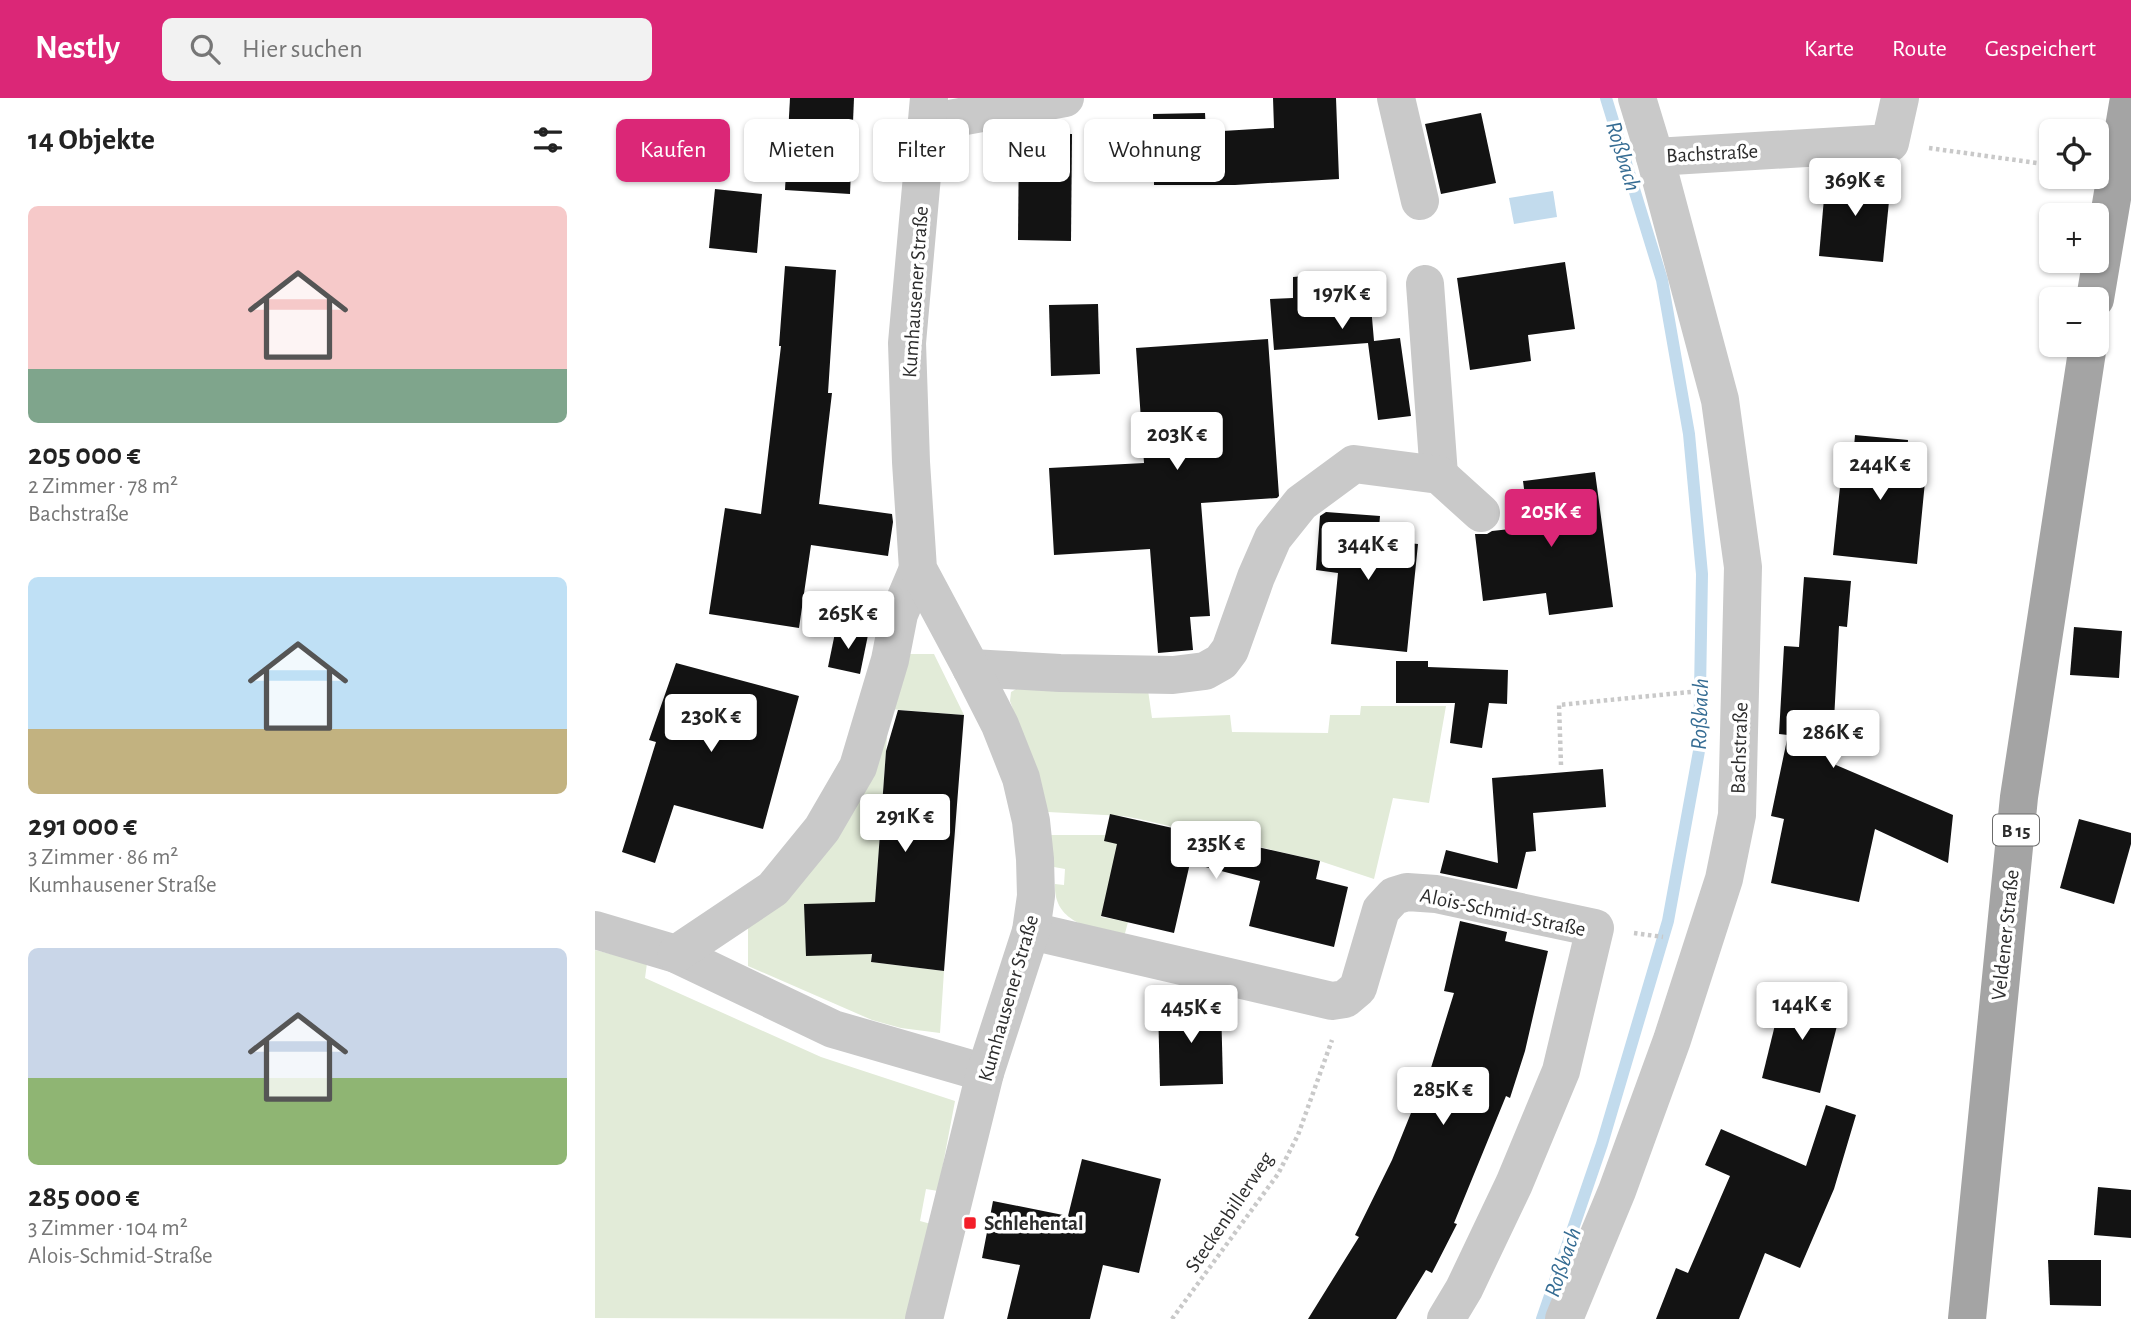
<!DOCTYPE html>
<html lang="de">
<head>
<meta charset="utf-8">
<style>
	body { margin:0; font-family:"Alegreya Sans",sans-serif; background:#f2f2f2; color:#222; height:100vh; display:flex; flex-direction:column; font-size:26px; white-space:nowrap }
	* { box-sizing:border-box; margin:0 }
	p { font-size:23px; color:#767676 }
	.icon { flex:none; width:38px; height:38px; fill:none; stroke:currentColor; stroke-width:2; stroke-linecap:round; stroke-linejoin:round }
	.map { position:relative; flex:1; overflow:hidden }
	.sheet { display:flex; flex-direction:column; background:#fff; width:595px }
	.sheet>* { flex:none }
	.guide { position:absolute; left:21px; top:21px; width:665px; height:63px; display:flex; gap:14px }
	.controls { position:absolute; left:1444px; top:21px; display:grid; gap:14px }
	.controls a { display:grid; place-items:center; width:70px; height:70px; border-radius:10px; background:#fff; box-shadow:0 2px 5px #0004; font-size:35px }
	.price { position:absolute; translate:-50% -60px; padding:0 16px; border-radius:7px; background:#fff; color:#222; font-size:23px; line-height:46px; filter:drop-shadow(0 2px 4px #0008) }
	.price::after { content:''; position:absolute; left:50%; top:42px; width:21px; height:16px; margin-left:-10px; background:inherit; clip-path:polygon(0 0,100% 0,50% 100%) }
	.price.on { background:#db2777; color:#fff }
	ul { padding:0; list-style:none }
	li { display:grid; align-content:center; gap:14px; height:371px; padding:0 28px }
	li span { display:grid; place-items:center; height:217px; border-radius:10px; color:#555 }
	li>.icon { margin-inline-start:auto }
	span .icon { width:126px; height:126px; fill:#fffc; stroke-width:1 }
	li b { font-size:30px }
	h2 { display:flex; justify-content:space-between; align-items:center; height:84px; padding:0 28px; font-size:30px }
	.tag { padding:0 24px; border-radius:10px; background:#fff; box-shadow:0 2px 5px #0004; font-size:24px; line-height:63px }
	.tag.on { background:#db2777; color:#fff }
	header { display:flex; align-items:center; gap:42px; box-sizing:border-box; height:98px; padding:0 35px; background:#db2777; color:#fff }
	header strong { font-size:33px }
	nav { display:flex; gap:38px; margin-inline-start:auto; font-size:24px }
	.search { width:490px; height:63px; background:#f2f2f2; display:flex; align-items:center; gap:18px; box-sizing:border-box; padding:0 24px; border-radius:10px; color:#767676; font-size:26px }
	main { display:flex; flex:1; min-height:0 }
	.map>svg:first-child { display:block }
	.green { fill:#e2ebd8 }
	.water { fill:#c2dbed }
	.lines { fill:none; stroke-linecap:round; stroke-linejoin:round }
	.stream { stroke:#c2dbed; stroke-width:12 }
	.building { fill:#131313 }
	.path { stroke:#c9c9c9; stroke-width:4.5; stroke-dasharray:3.5 3.5; stroke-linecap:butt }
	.minor { stroke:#c9c9c9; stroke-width:38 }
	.major { stroke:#a4a4a4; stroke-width:38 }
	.poi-dot { fill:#f31e29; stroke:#fff; stroke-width:2.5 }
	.labels { text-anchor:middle; stroke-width:7; stroke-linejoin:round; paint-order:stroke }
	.shield { fill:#fff; stroke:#6b6b6b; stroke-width:2 }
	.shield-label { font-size:19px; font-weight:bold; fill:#2c2c2c }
	.street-label { font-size:21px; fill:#2c2c2c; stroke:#fff }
	.poi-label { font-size:21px; font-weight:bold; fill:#2c2c2c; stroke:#fff; text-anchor:start }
	.water-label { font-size:23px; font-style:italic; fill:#356c93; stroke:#fff }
</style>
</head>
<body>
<header>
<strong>Nestly</strong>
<div class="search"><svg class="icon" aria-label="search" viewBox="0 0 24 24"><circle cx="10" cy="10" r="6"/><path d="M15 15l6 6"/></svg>Hier suchen</div>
<nav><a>Karte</a><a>Route</a><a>Gespeichert</a></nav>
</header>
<main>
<section class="sheet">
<h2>14 Objekte<svg class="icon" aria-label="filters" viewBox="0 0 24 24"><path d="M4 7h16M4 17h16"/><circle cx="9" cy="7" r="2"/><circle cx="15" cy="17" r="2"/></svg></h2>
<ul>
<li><span style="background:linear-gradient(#f6c9c9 75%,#7fa58c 0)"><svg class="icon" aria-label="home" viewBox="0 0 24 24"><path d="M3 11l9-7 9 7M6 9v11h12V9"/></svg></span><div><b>205 000 €</b><p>2 Zimmer · 78 m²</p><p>Bachstraße</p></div></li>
<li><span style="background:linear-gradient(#bfe0f5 70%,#c2b280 0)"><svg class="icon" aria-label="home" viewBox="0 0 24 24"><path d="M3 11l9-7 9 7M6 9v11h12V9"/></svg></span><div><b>291 000 €</b><p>3 Zimmer · 86 m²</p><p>Kumhausener Straße</p></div></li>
<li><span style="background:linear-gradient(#c9d6e8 60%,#8fb573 0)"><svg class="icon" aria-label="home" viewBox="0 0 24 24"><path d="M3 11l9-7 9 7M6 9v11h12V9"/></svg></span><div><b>285 000 €</b><p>3 Zimmer · 104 m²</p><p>Alois-Schmid-Straße</p></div></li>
</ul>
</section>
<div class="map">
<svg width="1536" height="1221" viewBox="0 0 1536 1221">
	<rect width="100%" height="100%" fill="#fff"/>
	<g class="green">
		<polygon points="305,556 339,556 369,617 294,611 276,864 349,873 345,935 306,930 277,922 153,868 153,826"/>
		<polygon points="428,587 553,592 557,620 635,617 637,634 733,635 735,617 765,617 766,608 851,608 834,705 798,700 779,781 725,763 544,721 528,718 453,714 415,603 416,594"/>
		<path d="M456,737H525L506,819L533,824L529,839C500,830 458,827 460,786L469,787L470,771L459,769Z"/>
		<polygon points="0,852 52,865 50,880 226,959 360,1003 343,1093 331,1091 325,1123 336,1126 313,1221 0,1220"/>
	</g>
	<polygon class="water" points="958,93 962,119 919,126 914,100"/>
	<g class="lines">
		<polyline class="stream" points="947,1221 1007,1046 1073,823 1104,653 1107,476 1094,336 1067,182 1011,0"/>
	</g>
	<g class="building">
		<polygon points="195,0 259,0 255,96 190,92"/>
		<polygon points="678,0 741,0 744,81 640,87 559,87 558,16 610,15 611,34 679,30"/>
		<polygon points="886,15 901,85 846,96 830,26"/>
		<polygon points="424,35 477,36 476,143 423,142"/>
		<polygon points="1231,77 1296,83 1288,164 1224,158"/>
		<polygon points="120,91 167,96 162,155 114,150"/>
		<polygon points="970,164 980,231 933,237 936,263 875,272 862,180"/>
		<polygon points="190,168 241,172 233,295 237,295 224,406 297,416 298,424 293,458 216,447 204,530 114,516 130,410 166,416 186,248 184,248"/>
		<polygon points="773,173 779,243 805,240 816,318 783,322 773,245 679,252 675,201 698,200 698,179"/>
		<polygon points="503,206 505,276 456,278 454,207"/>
		<polygon points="673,241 684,398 682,400 606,405 615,518 595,519 598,552 563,555 555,451 459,457 454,370 549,365 541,250"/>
		<polygon points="1260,337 1313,342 1312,361 1332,363 1322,466 1238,457 1248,360 1258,361"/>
		<polygon points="1000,374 1018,509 954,517 951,495 888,503 880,436 892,436 897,433 934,429 928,383"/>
		<polygon points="731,414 785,418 783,442 823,446 812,554 736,546 743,475 721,472 725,418"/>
		<polygon points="1209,479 1256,483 1252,529 1244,528 1237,660 1242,660 1241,667 1358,717 1353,765 1280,731 1264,804 1176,785 1189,721 1176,718 1193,637 1184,636 1189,548 1204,549"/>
		<polygon points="1479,529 1527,533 1524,580 1475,577"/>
		<polygon points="241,530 273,537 265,576 233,569"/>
		<polygon points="801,563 833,563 833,569 913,572 912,606 894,605 887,650 855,645 860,605 801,605"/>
		<polygon points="81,565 204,598 168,731 79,707 60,765 27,754 61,644 54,642"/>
		<polygon points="303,612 369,617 349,873 276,864 277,856 211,858 209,806 280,804 291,653"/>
		<polygon points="1008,671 1011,709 938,715 941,753 931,754 922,791 845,775 851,752 903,765 897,680"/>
		<polygon points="515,716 725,763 721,781 753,789 739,849 654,828 665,783 595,765 579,835 506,818 522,746 509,743"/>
		<polygon points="1484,721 1536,735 1536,746 1519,806 1465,790"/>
		<polygon points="865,823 912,834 910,843 953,853 930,953 915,1000 911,998 859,1125 862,1126 837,1175 831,1172 801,1221 713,1221 764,1139 760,1137 797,1062 818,1010 823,1012 859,895 849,893"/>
		<polygon points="1188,894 1247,908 1225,995 1167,980"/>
		<polygon points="626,906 628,986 565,988 563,908"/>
		<polygon points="1231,1007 1261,1017 1239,1091 1205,1170 1170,1155 1144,1221 1061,1221 1081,1170 1093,1175 1135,1078 1110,1067 1126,1031 1211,1068"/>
		<polygon points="487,1061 566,1081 544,1175 508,1167 495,1221 412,1221 425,1167 387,1160 398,1103 473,1118"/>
		<polygon points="1503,1089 1536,1092 1536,1140 1499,1137"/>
		<polygon points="1453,1162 1506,1162 1506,1208 1455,1207"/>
	</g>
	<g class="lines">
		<g class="path">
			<polyline points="1334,50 1456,67"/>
			<polyline points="966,667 964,607 1105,593"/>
			<polyline points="1039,835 1068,839"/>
			<polyline points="577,1221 683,1076 703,1037 737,942"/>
		</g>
		<g class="minor">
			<polyline points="801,0 825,103"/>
			<polyline points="332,25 470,0"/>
			<polyline points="1060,59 1295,45 1305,0"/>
			<polyline points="830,186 844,377"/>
			<polyline points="376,570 465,575 578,577 610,573 626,564 635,552 661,479 678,440 706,405 759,366 844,377 886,415"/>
			<polyline points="0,832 81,856 238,931 390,975"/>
			<polyline points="436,833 737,903 750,901 763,890 786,812 799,798 812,794 841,796 1000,830 966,973 919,1086 869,1191 851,1221"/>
			<polyline points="81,856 178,791 227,731 263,669 295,562 304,516 323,471"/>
			<polyline points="329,1221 390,975 436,833 441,798 440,761 436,723 426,680 405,627 376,570 323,471 316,364 312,245 334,0"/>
			<polyline points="969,1221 1022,1093 1077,942 1129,781 1142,717 1148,469 1125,302 1060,59 1042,0"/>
		</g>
		<g class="major">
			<polyline points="1500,201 1534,0"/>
			<polyline points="1372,1221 1424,699 1493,247"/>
		</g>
	</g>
	<rect class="poi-dot" x="368" y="1118" width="14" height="14" rx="3.5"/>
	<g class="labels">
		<rect class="shield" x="1398" y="716.5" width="46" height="31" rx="5"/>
		<g class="shield-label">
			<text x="1421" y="739">B 15</text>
		</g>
		<g class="street-label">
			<text transform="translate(1117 55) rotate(-3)" y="7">Bachstraße</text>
			<text transform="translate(320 194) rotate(-86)" y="7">Kumhausener Straße</text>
			<text transform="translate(1144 650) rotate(-88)" y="7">Bachstraße</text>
			<text transform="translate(908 814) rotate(12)" y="7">Alois-Schmid-Straße</text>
			<text transform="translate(1410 837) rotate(-84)" y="7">Veldener Straße</text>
			<text transform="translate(413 900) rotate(-74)" y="7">Kumhausener Straße</text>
			<text transform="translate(634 1114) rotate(-56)" y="7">Steckenbillerweg</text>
		</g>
		<g class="poi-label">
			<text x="389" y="1132">Schlehental</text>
		</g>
		<g class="water-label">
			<text transform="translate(1029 58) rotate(73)" y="8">Roßbach</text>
			<text transform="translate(1104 616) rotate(-88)" y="8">Roßbach</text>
			<text transform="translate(967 1164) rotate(-71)" y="8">Roßbach</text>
		</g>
	</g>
</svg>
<div class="controls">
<a><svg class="icon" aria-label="locate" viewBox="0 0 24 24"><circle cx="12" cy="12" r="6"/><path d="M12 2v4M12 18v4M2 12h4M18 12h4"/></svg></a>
<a>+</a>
<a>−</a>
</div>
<b class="price" style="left:1260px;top:120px">369K €</b>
<b class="price" style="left:747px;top:233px">197K €</b>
<b class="price" style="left:582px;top:374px">203K €</b>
<b class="price" style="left:1285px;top:404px">244K €</b>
<b class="price on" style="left:956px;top:451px">205K €</b>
<b class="price" style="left:773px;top:484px">344K €</b>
<b class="price" style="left:253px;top:553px">265K €</b>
<b class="price" style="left:116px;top:656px">230K €</b>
<b class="price" style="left:1238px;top:672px">286K €</b>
<b class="price" style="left:310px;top:756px">291K €</b>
<b class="price" style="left:621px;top:783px">235K €</b>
<b class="price" style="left:1207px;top:944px">144K €</b>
<b class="price" style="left:596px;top:947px">445K €</b>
<b class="price" style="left:848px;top:1029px">285K €</b>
<div class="guide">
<a class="tag on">Kaufen</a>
<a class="tag">Mieten</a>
<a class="tag">Filter</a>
<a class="tag">Neu</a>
<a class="tag">Wohnung</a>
</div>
</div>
</main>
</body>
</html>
